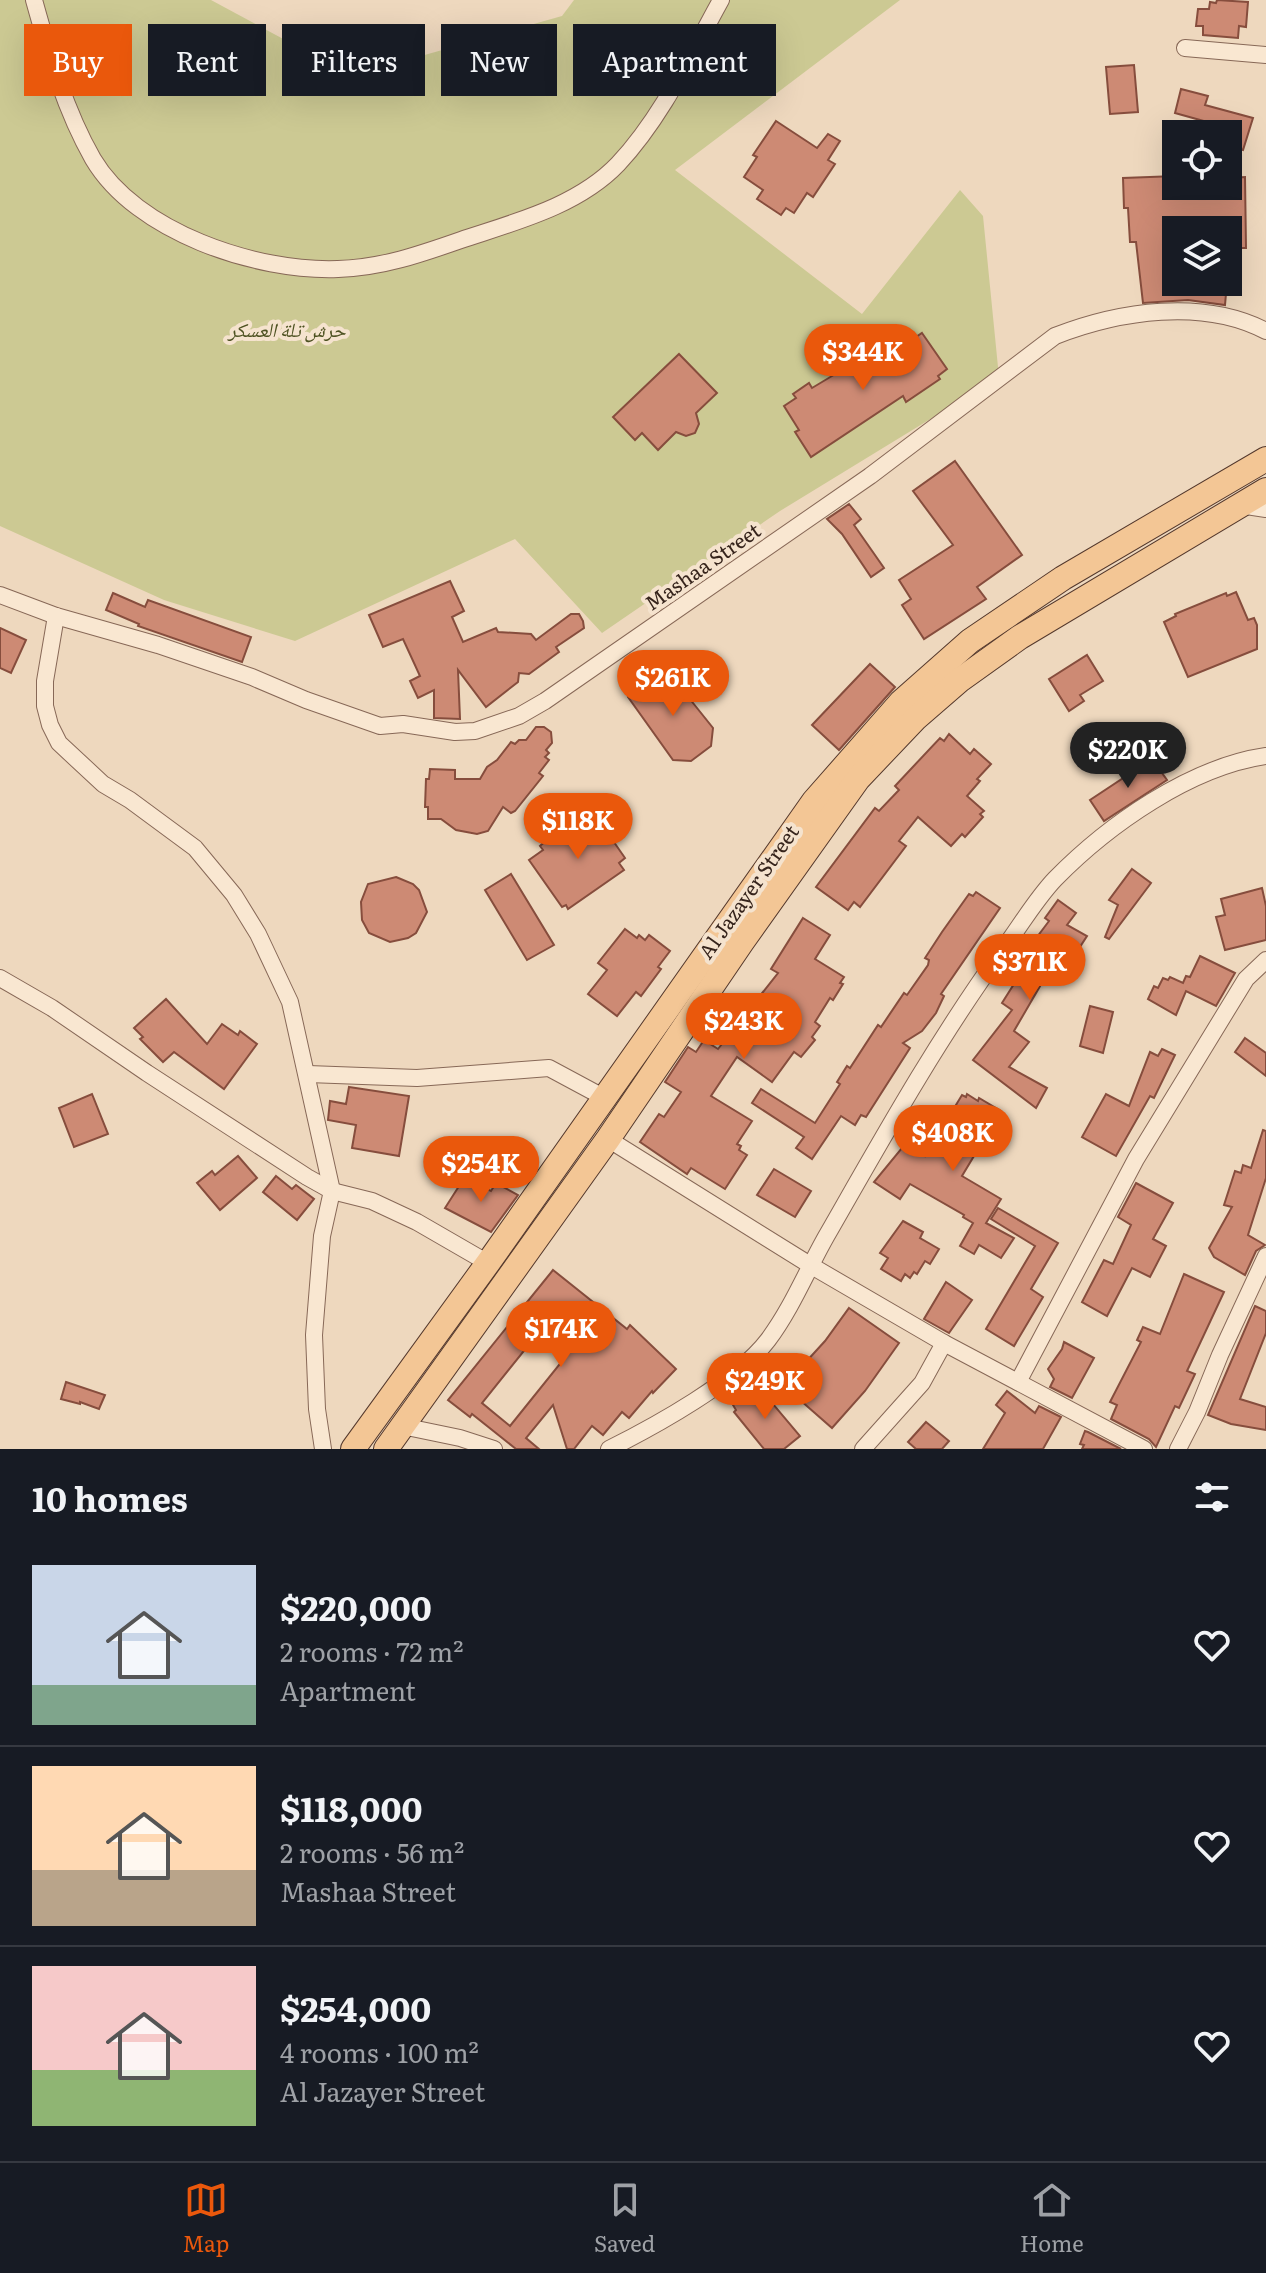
<!DOCTYPE html>
<html lang="en">
<head>
<meta charset="utf-8">
<style>
	body { margin:0; font-family:Literata,"Noto Naskh Arabic",serif; background:#242831; color:#f1f3f6; height:100vh; display:flex; flex-direction:column; font-size:30px; white-space:nowrap }
	* { box-sizing:border-box; margin:0 }
	p { font-size:26px; color:#9ea1a6 }
	.icon { flex:none; width:44px; height:44px; fill:none; stroke:currentColor; stroke-width:2; stroke-linecap:round; stroke-linejoin:round }
	.map { position:relative; height:1449px; overflow:hidden }
	.side { display:flex; flex-direction:column; background:#171b24; flex:1 }
	.side>* { flex:none }
	.guide { position:absolute; left:24px; top:24px; width:800px; height:72px; display:flex; gap:16px }
	.controls { position:absolute; left:1162px; top:120px; display:grid; gap:16px }
	.controls a { display:grid; place-items:center; width:80px; height:80px; border-radius:0px; background:#171b24; box-shadow:0 8px 32px #0002; font-size:40px }
	.price { position:absolute; translate:-50% -68px; padding:0 18px; border-radius:28px; background:#ea580c; color:#fff; font-size:26px; line-height:52px; filter:drop-shadow(0 2px 4px #0008) }
	.price::after { content:''; position:absolute; left:50%; top:48px; width:24px; height:18px; margin-left:-12px; background:inherit; clip-path:polygon(0 0,100% 0,50% 100%) }
	.price.active { background:#222; color:#fff }
	ul { padding:0; list-style:none }
	li { display:flex; align-items:center; gap:24px; height:200px; padding:0 32px }
	li+li { border-top:2px solid #363941 }
	li span { display:grid; place-items:center; flex:none; width:224px; height:160px; border-radius:0px; color:#555 }
	li>.icon { margin-inline-start:auto }
	span .icon { width:96px; height:96px; fill:#fffc; stroke-width:1 }
	li b { font-size:34px }
	h2 { display:flex; justify-content:space-between; align-items:center; height:96px; padding:0 32px; font-size:34px }
	.chip { padding:0 28px; border-radius:0px; background:#171b24; box-shadow:0 8px 32px #0002; font-size:28px; line-height:72px }
	.chip.active { background:#ea580c; color:#fff }
	.tabs { display:flex; justify-content:space-around; align-items:center; height:112px; border-top:2px solid #363941; background:#171b24; font-size:22px; color:#9ea1a6 }
	.tabs a { display:grid; justify-items:center; gap:4px }
	.tabs .active { color:#ea580c }
	.map>svg:first-child { display:block }
	.green { fill:#ccc993 }
	.building { fill:#cd8a74; stroke:#864d3d; stroke-width:2; fill-rule:evenodd }
	.lines { fill:none; stroke-linecap:round; stroke-linejoin:round }
	.minor-casing { stroke:#876857; stroke-width:18 }
	.primary-casing { stroke:#54382c; stroke-width:26 }
	.minor { stroke:#f9e7d1; stroke-width:16 }
	.primary { stroke:#f3c695; stroke-width:24 }
	.labels { text-anchor:middle; stroke-width:8; stroke-linejoin:round; paint-order:stroke }
	.park-label { font-size:20px; font-style:italic; fill:#4e5222; stroke:#f5e3ce }
	.street-label { font-size:20px; fill:#36241c; stroke:#f5e3ce }
</style>
</head>
<body>
<div class="map">
<svg width="1266" height="1449" viewBox="0 0 1266 1449">
	<rect width="100%" height="100%" fill="#eed8be"/>
	<polygon class="green" points="0,0 211,0 287,41 407,60 562,16 574,0 900,0 675,170 862,314 960,190 983,216 999,377 780,511 602,633 515,539 295,641 164,600 0,526"/>
	<g class="building">
		<polygon points="1217,0 1248,2 1246,27 1239,26 1238,38 1203,35 1203,26 1196,26 1198,9 1209,9 1210,2 1216,3"/>
		<polygon points="1134,65 1138,112 1110,114 1106,67"/>
		<polygon points="1181,89 1208,96 1205,105 1253,118 1243,150 1228,146 1228,134 1215,134 1218,125 1175,113"/>
		<polygon points="776,121 817,148 828,134 840,141 828,160 835,164 813,197 807,193 794,213 786,208 781,215 757,199 763,190 744,177 757,157 753,155"/>
		<polygon points="1176,176 1176,186 1228,186 1228,178 1245,177 1246,248 1228,248 1228,230 1176,230 1176,239 1171,239 1176,282 1227,282 1225,305 1188,300 1143,303 1136,242 1130,242 1128,208 1124,208 1123,178"/>
		<polygon points="922,333 947,369 938,376 940,379 906,402 903,396 811,457 795,432 799,430 784,406 796,398 793,394 809,383 812,388 852,364 855,369 906,336 910,341"/>
		<polygon points="679,354 717,393 696,413 699,424 695,433 686,436 676,432 658,450 642,433 635,440 613,417"/>
		<polygon points="955,461 1022,555 977,587 986,599 924,639 902,605 911,599 899,580 953,545 913,491"/>
		<polygon points="849,504 861,519 854,525 884,568 871,577 842,534 827,519"/>
		<polygon points="450,581 464,611 452,617 463,642 496,628 498,632 531,634 536,640 571,614 579,614 583,621 584,628 556,647 559,652 529,674 519,673 518,682 486,707 458,670 460,719 434,718 434,690 418,698 410,681 420,676 403,639 383,647 369,615"/>
		<polygon points="1236,592 1248,620 1254,618 1257,625 1257,649 1188,677 1164,622 1176,616 1175,614 1226,593 1227,596"/>
		<polygon points="113,593 145,607 148,600 251,637 242,662 138,626 139,624 106,610"/>
		<polygon points="0,628 26,640 11,673 0,668"/>
		<polygon points="1087,655 1103,681 1080,695 1084,701 1069,711 1049,679"/>
		<polygon points="870,664 895,687 839,750 812,725"/>
		<polygon points="665,668 713,728 711,746 691,761 673,760 628,697"/>
		<polygon points="536,727 544,727 551,732 552,743 546,750 549,753 545,757 549,760 539,773 543,776 515,811 511,813 503,807 488,831 477,834 456,830 441,819 428,819 428,807 425,807 426,779 429,779 430,769 455,770 455,779 480,779 487,767 497,760 511,742 515,744 519,740 526,740"/>
		<polygon points="949,734 970,754 974,749 991,764 977,779 980,781 967,796 984,811 980,814 983,817 965,837 962,834 951,846 918,817 899,841 906,846 860,907 854,902 848,910 816,887 875,808 879,811 899,790 895,786 940,738 944,741"/>
		<polygon points="1152,759 1167,780 1104,821 1090,800"/>
		<polygon points="593,812 625,858 619,863 624,870 568,909 566,905 562,907 529,860 543,850 540,846 556,832 572,821 575,825"/>
		<polygon points="1132,869 1151,883 1109,939 1105,937 1118,905 1109,900"/>
		<polygon points="511,874 554,945 527,960 485,890"/>
		<polygon points="396,877 413,884 419,890 427,912 416,933 408,938 390,942 369,933 362,920 361,902 368,884"/>
		<polygon points="1262,888 1266,906 1266,940 1225,950 1216,917 1225,915 1221,899"/>
		<polygon points="976,892 1000,908 941,994 944,996 936,1013 922,1031 903,1043 910,1048 866,1117 861,1115 855,1125 841,1116 812,1159 796,1148 804,1137 752,1103 761,1089 815,1123 840,1084 837,1082 847,1066 850,1068 878,1025 881,1027 904,993 907,995 928,965 929,960 925,958 942,932 969,894 973,896"/>
		<polygon points="1058,900 1076,913 1067,925 1087,936 1061,976 1050,969 1014,1031 1029,1042 1009,1067 1047,1088 1036,1108 973,1060 1012,1010 1002,1003 1036,949 1031,945 1049,921 1045,918"/>
		<polygon points="803,918 830,935 815,959 844,977 840,983 843,984 833,1000 830,998 815,1022 820,1026 812,1037 815,1040 801,1057 794,1052 772,1082 737,1057 711,1096 752,1121 737,1144 741,1146 739,1150 747,1155 725,1189 691,1168 687,1174 640,1142 659,1114 664,1117 681,1092 665,1082 688,1047 696,1052 704,1040 718,1049 778,973 771,969"/>
		<polygon points="625,929 637,938 639,935 645,940 649,935 670,951 658,967 661,969 641,996 636,992 617,1016 588,994 607,970 598,963"/>
		<polygon points="1200,956 1235,973 1216,1006 1186,991 1176,1015 1148,999 1154,986 1158,988 1163,978 1168,980 1170,977 1183,983 1186,976 1190,977"/>
		<polygon points="166,999 207,1044 222,1024 238,1035 240,1031 257,1044 224,1089 174,1052 163,1062 140,1039 143,1037 134,1028"/>
		<polygon points="1090,1006 1113,1012 1103,1053 1080,1046"/>
		<polygon points="1245,1038 1266,1053 1266,1076 1235,1052"/>
		<polygon points="1162,1049 1175,1055 1154,1098 1150,1096 1116,1156 1082,1137 1106,1094 1129,1106 1150,1052 1158,1056"/>
		<polygon points="349,1087 409,1096 399,1156 352,1148 356,1125 328,1120 330,1101 346,1104"/>
		<polygon points="92,1094 108,1134 74,1147 59,1108"/>
		<polygon points="967,1094 978,1101 979,1098 1001,1111 962,1176 1001,1199 986,1223 1014,1238 1001,1258 979,1245 974,1254 960,1246 973,1223 963,1217 964,1215 910,1184 900,1199 874,1182 906,1143 925,1156 962,1095 966,1097"/>
		<polygon points="1263,1130 1266,1131 1266,1178 1248,1235 1265,1245 1256,1251 1245,1275 1214,1257 1209,1248 1232,1207 1224,1205 1235,1171 1241,1173 1243,1165 1251,1168"/>
		<polygon points="238,1156 257,1178 220,1210 197,1183 212,1171 215,1175"/>
		<polygon points="774,1169 811,1191 795,1217 757,1195"/>
		<polygon points="276,1176 292,1189 296,1185 314,1199 297,1220 263,1192"/>
		<polygon points="461,1183 477,1184 491,1191 496,1183 518,1195 491,1232 445,1208"/>
		<polygon points="1136,1183 1173,1203 1153,1239 1166,1246 1150,1277 1132,1268 1107,1316 1082,1302 1104,1260 1113,1264 1131,1225 1118,1217"/>
		<polygon points="998,1208 1058,1243 1031,1289 1043,1297 1014,1346 986,1329 1035,1246 991,1219"/>
		<polygon points="903,1221 923,1232 920,1238 939,1249 930,1264 925,1261 917,1274 914,1272 910,1278 905,1274 901,1281 881,1269 888,1258 880,1253"/>
		<path d="M553,1270L627,1329L630,1325L676,1369L653,1393L652,1391L629,1418L622,1412L603,1435L592,1426L574,1449H567L553,1405L526,1438L539,1449H516L472,1414L470,1417L448,1400ZM556,1311L584,1334L510,1426L482,1403Z"/>
		<polygon points="1184,1274 1224,1292 1187,1371 1195,1374 1179,1408 1175,1406 1156,1447 1149,1439 1111,1419 1117,1405 1110,1402 1141,1342 1137,1340 1143,1327 1160,1334"/>
		<polygon points="946,1282 972,1300 949,1333 924,1319"/>
		<polygon points="1255,1306 1266,1311 1266,1333 1240,1399 1266,1407 1266,1430 1231,1424 1208,1415"/>
		<polygon points="849,1308 899,1343 865,1391 832,1428 784,1386 825,1341"/>
		<polygon points="1064,1342 1094,1358 1072,1398 1050,1387 1054,1379 1048,1369 1062,1349"/>
		<polygon points="66,1382 105,1395 99,1409 80,1402 80,1404 61,1399"/>
		<polygon points="757,1385 800,1436 784,1449 764,1449 734,1412 736,1410 733,1405"/>
		<polygon points="1007,1391 1035,1413 1039,1406 1061,1417 1043,1449 983,1449 1005,1413 996,1405"/>
		<polygon points="926,1422 949,1441 942,1449 916,1449 908,1442"/>
		<polygon points="1085,1431 1088,1432 1121,1449 1082,1449 1084,1445 1080,1444"/>
	</g>
	<g class="lines">
		<g class="minor-casing">
			<g id="minor">
				<path d="M34,0C49,54 65,110 93,159C136,232 256,272 338,269C381,268 421,254 461,240C515,222 578,206 618,164C662,117 690,56 721,0"/>
				<polyline points="1185,48 1266,55"/>
				<polyline points="1240,505 1266,509"/>
				<path d="M0,595L56,616L158,645L252,677L306,700L380,726L403,724L455,732L475,731L519,716L545,701L870,476L1055,336C1119,311 1203,298 1266,331"/>
				<polyline points="56,616 45,681 45,706 50,725 59,743 103,784 130,800 195,848 234,895 258,934 290,1002 332,1191 322,1236 314,1335 317,1409 323,1449"/>
				<polyline points="0,978 52,1008 147,1073 307,1177 332,1191 372,1201 417,1222 488,1263"/>
				<polyline points="308,1074 417,1078 549,1068 603,1097"/>
				<polyline points="608,1139 810,1265 944,1343 1144,1449"/>
				<polyline points="1018,1382 1136,1159 1246,979 1266,960"/>
				<polyline points="402,1426 460,1438 494,1449"/>
				<path d="M609,1449C655,1426 737,1381 768,1340C792,1308 807,1270 827,1235C882,1139 936,1042 1001,952C1019,928 1035,900 1055,879C1108,825 1190,767 1266,756"/>
				<polyline points="863,1449 922,1383 944,1343"/>
				<polyline points="1178,1449 1197,1412 1220,1355 1266,1256"/>
			</g>
		</g>
		<g class="primary-casing">
			<g id="primary">
				<polyline points="353,1449 488,1263 814,801 901,702 970,641 1063,578 1266,459"/>
				<polyline points="386,1449 608,1139 742,942 858,779 915,719 960,680 1020,637 1266,490"/>
			</g>
		</g>
		<use href="#minor" class="minor"/>
		<use href="#primary" class="primary"/>
	</g>
	<g class="labels">
		<g class="park-label">
			<text x="287" y="337">حرش تلة العسكر</text>
		</g>
		<g class="street-label">
			<text transform="translate(703 567) rotate(-35)" y="7">Mashaa Street</text>
			<text transform="translate(749 892) rotate(-55)" y="7">Al Jazayer Street</text>
		</g>
	</g>
</svg>
<div class="controls">
<a><svg class="icon" aria-label="locate" viewBox="0 0 24 24"><circle cx="12" cy="12" r="6"/><path d="M12 2v4M12 18v4M2 12h4M18 12h4"/></svg></a>
<a><svg class="icon" aria-label="layers" viewBox="0 0 24 24"><path d="M12 4l9 5-9 5-9-5zM3 14l9 5 9-5"/></svg></a>
</div>
<b class="price" style="left:863px;top:392px">$344K</b>
<b class="price" style="left:673px;top:718px">$261K</b>
<b class="price active" style="left:1128px;top:790px">$220K</b>
<b class="price" style="left:578px;top:861px">$118K</b>
<b class="price" style="left:1030px;top:1002px">$371K</b>
<b class="price" style="left:744px;top:1061px">$243K</b>
<b class="price" style="left:953px;top:1173px">$408K</b>
<b class="price" style="left:481px;top:1204px">$254K</b>
<b class="price" style="left:561px;top:1369px">$174K</b>
<b class="price" style="left:765px;top:1421px">$249K</b>
<div class="guide">
<a class="chip active">Buy</a>
<a class="chip">Rent</a>
<a class="chip">Filters</a>
<a class="chip">New</a>
<a class="chip">Apartment</a>
</div>
</div>
<section class="side">
<h2>10 homes<svg class="icon" aria-label="filters" viewBox="0 0 24 24"><path d="M4 7h16M4 17h16"/><circle cx="9" cy="7" r="2"/><circle cx="15" cy="17" r="2"/></svg></h2>
<ul>
<li><span style="background:linear-gradient(#c9d6e8 75%,#7fa58c 0)"><svg class="icon" aria-label="home" viewBox="0 0 24 24"><path d="M3 11l9-7 9 7M6 9v11h12V9"/></svg></span><div><b>$220,000</b><p>2 rooms · 72 m²</p><p>Apartment</p></div><svg class="icon" aria-label="heart" viewBox="0 0 24 24"><path d="M12 20l-8-8c-3-5 5-10 8-4 3-6 11-1 8 4z"/></svg></li>
<li><span style="background:linear-gradient(#ffd9b3 65%,#b9a48a 0)"><svg class="icon" aria-label="home" viewBox="0 0 24 24"><path d="M3 11l9-7 9 7M6 9v11h12V9"/></svg></span><div><b>$118,000</b><p>2 rooms · 56 m²</p><p>Mashaa Street</p></div><svg class="icon" aria-label="heart" viewBox="0 0 24 24"><path d="M12 20l-8-8c-3-5 5-10 8-4 3-6 11-1 8 4z"/></svg></li>
<li><span style="background:linear-gradient(#f6c9c9 65%,#8fb573 0)"><svg class="icon" aria-label="home" viewBox="0 0 24 24"><path d="M3 11l9-7 9 7M6 9v11h12V9"/></svg></span><div><b>$254,000</b><p>4 rooms · 100 m²</p><p>Al Jazayer Street</p></div><svg class="icon" aria-label="heart" viewBox="0 0 24 24"><path d="M12 20l-8-8c-3-5 5-10 8-4 3-6 11-1 8 4z"/></svg></li>
</ul>
</section>
<nav class="tabs">
<a class="active"><svg class="icon" aria-label="map" viewBox="0 0 24 24"><path d="M3 6l6-2 6 2 6-2v14l-6 2-6-2-6 2zM9 4v14M15 6v14"/></svg>Map</a>
<a><svg class="icon" aria-label="saved" viewBox="0 0 24 24"><path d="M7 4h10v16l-5-4-5 4z"/></svg>Saved</a>
<a><svg class="icon" aria-label="home" viewBox="0 0 24 24"><path d="M3 11l9-7 9 7M6 9v11h12V9"/></svg>Home</a>
</nav>
</body>
</html>
